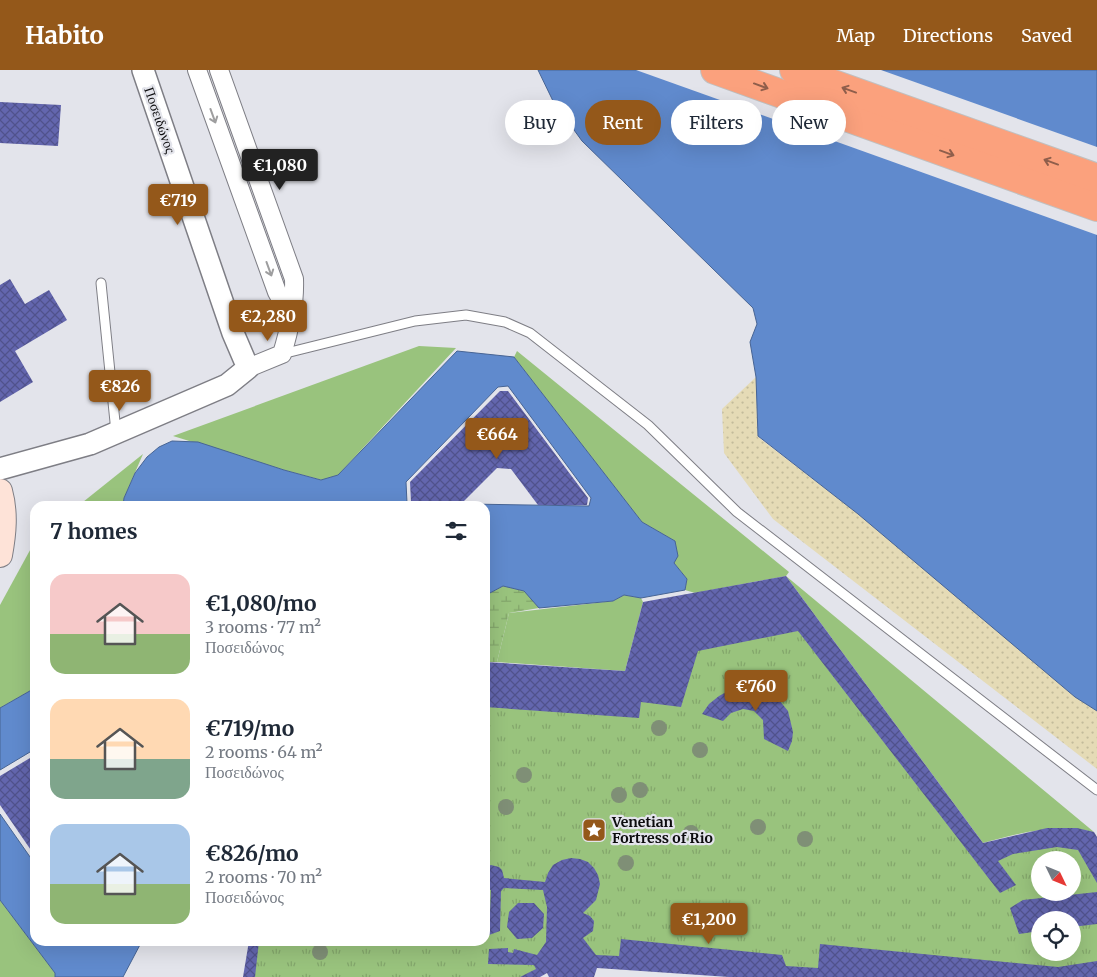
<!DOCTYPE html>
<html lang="en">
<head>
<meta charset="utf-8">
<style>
	body { margin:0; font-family:Merriweather,serif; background:#f2f2f3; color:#1f2937; height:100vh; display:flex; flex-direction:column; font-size:19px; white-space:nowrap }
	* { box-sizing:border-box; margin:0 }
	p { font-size:16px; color:#747a83 }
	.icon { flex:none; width:28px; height:28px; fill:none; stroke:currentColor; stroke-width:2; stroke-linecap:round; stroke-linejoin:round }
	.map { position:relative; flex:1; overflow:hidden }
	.panel { position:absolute; left:30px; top:431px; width:460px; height:445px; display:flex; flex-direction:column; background:#fff; border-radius:15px; box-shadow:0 5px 20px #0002 }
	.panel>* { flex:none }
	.banner { position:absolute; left:505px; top:30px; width:475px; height:45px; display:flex; gap:10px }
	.needle { width:32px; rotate:133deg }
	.fabs { position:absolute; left:1031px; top:781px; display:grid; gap:10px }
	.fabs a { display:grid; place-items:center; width:50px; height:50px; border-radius:50%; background:#fff; box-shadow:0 5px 20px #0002; font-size:25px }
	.price { position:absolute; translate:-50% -42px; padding:0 11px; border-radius:5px; background:#94581a; color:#fff; font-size:16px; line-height:32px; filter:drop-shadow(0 1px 2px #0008) }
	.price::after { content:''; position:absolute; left:50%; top:30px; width:15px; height:11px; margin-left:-8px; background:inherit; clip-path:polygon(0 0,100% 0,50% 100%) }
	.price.selected { background:#222; color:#fff }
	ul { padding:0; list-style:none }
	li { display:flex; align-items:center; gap:15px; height:125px; padding:0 20px }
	li span { display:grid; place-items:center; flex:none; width:140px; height:100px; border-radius:15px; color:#555 }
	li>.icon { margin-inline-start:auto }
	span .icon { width:60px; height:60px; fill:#fffc; stroke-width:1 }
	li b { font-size:21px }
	h2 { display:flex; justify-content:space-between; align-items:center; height:60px; padding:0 20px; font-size:21px }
	.chip { padding:0 18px; border-radius:22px; background:#fff; box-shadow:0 5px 20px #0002; font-size:18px; line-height:45px }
	.chip.selected { background:#94581a; color:#fff }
	header { display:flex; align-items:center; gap:30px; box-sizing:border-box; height:70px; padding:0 25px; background:#94581a; color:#fff }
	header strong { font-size:24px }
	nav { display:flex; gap:28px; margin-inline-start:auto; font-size:18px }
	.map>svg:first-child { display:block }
	.grass { fill:#99c37d }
	.wetland { fill:url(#wetland-marsh) }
	.sand { fill:url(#sand-dots) }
	.park { fill:url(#park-tufts); fill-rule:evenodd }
	.water { fill:#608acd; stroke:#476494; fill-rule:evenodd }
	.pier { fill:#e3e4eb }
	.building { fill:url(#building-cross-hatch) }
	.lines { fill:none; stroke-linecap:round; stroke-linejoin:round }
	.service-casing { stroke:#7e7e85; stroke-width:11 }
	.minor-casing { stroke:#7e7e85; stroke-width:20 }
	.tertiary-casing { stroke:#7e7e85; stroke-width:24 }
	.secondary-casing { stroke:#7e7e85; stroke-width:26 }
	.motorway-casing { stroke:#c0c0c0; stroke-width:30 }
	.service { stroke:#fff; stroke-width:9 }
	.minor { stroke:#fff; stroke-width:18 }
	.tertiary { stroke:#fff; stroke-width:21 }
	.secondary { stroke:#fee3d8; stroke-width:24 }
	.motorway { stroke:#fba17d; stroke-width:28 }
	.tree { fill:#7f8f76 }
	.oneway { stroke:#8f5e4b }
	.oneway2 { stroke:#9e9e9f }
	.labels { text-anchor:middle; stroke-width:4.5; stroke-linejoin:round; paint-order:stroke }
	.street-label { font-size:14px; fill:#0c0c0e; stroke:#e3e4eb }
	.poi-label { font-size:14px; font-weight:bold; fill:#0c0c0e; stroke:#e3e4eb; text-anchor:start }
</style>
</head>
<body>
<header>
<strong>Habito</strong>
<nav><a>Map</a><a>Directions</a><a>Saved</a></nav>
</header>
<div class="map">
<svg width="1097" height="907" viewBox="0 0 1097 907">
	<defs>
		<pattern id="wetland-marsh" width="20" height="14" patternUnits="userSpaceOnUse" patternTransform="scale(1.25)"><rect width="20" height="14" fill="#99c37d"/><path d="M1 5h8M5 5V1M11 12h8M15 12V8" fill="none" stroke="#83a66b"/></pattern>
		<pattern id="sand-dots" width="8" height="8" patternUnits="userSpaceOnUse" patternTransform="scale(1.25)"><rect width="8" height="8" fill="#e5dbb6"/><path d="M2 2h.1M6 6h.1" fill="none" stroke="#c3bb9b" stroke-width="1.8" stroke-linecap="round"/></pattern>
		<pattern id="park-tufts" width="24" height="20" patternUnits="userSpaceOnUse" patternTransform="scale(1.25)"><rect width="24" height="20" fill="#99c37d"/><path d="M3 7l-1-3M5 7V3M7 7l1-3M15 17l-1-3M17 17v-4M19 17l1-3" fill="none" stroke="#83a66b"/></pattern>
		<pattern id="building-cross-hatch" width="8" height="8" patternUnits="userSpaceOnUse" patternTransform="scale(1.25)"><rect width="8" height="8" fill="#6366ae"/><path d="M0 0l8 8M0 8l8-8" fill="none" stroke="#50528c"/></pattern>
	</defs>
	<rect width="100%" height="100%" fill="#e3e4eb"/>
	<g class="grass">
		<polygon points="419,276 456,278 338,405 322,410 284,400 173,366"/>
		<path d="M517,281L789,502L786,506L1094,762C1055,754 1022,762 983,773L786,506L695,523L685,520L687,509L674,493L675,471L642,452L514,287Z"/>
		<polygon points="143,384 124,428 123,436 78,436"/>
		<polygon points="35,471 35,618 0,638 0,535"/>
		<polygon points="624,525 641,528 643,532 625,601 497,592 509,543 613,531"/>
		<polygon points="0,830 55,903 55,907 0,907"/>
	</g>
	<polygon class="wetland" points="503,516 525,521 539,538 509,543 497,592 485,592 485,523 488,524"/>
	<polygon class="sand" points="756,307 758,367 858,444 1075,627 1097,641 1097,699 773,449 724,383 722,339"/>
	<path class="park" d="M798,547L987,791L1005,781L1082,774L1097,803V900L824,903L586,891L530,907H244L250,871H485V620L626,637L694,574ZM1040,790H1072V822H1040ZM1040,850H1072V882H1040Z"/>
	<g class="water">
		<polygon points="538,0 1097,0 1097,641 1075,627 858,444 758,366 756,307 750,272 757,254 753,238 582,71 553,31"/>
		<path d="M457,281L514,287L642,452L675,471L678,486L674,493L687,509L685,520L641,528L624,525L613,531L539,538L524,521L503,516L488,524L485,523V436H123L124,428L135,403L147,387L159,377L172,371L198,372L284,400L321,410L338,405ZM508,316L591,428L589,436L407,433L406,412L498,317Z"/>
		<polygon points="35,618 35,679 0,700 0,638"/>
		<polygon points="0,744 35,794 35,871 142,871 123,907 55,907 55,903 0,830"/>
	</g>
	<polygon class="pier" points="636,0 881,0 1097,77 1097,165"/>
	<g class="building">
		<polygon points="0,32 61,35 58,76 0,73"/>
		<polygon points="10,209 25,234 49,220 67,250 15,281 33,312 0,332 0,215"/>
		<polygon points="500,321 508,321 588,428 587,435 538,435 511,399 497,398 464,431 411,432 410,412"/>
		<polygon points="786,506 983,773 1047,758 1077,758 1094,762 1097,767 1097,813 1078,780 1057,777 1013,784 998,791 1016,815 1000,823 798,561 698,581 681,637 641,632 639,648 485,637 485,592 625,601 643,532"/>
		<polygon points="745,616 768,621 779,630 788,641 793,662 792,671 788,681 764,669 763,650 754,641 743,639 731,643 723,651 702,644 709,634 719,626 730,620"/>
		<polygon points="35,685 35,786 0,735 0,706"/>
		<polygon points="571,788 580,789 588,792 594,798 598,805 600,814 596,830 583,843 590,846 594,851 593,861 583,868 596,885 619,886 621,869 782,885 786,896 818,898 820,874 1058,897 1097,891 1097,907 729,907 597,898 594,907 549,907 547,903 540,907 520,907 536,899 534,895 488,894 489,879 508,878 508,882 513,883 514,879 537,885 546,872 547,837 543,820 504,818 501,821 500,861 489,865 491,820 485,818 485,797 491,795 499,797 502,800 504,808 545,812 548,803 553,795 562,790"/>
		<polygon points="1097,822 1097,854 1072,857 1072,850 1040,850 1040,861 1019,864 1010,838 1023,830"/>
		<polygon points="518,833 534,833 544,844 543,858 532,868 517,869 507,857 509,842"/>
		<polygon points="249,871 259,871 255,907 243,907"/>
	</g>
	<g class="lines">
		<g class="service-casing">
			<g id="service">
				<polyline points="101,213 116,362"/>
				<polyline points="282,284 415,251 466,245 505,252 530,263 648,355 737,442 1097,720"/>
			</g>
		</g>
		<g class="minor-casing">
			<g id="minor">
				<polyline points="197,0 277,222 291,248"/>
				<path d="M219,0L294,209C295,235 290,258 282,284L248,298"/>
			</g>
		</g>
		<g class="tertiary-casing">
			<polyline id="tertiary" points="0,399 90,374 227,315 248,298 233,263 143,0"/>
		</g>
		<g class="secondary-casing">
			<path id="secondary" d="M0,421C6,443 4,463 0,485"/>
		</g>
		<g class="motorway-casing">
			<g id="motorway">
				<polyline points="715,0 1097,137"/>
				<polyline points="794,0 1097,108"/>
			</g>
		</g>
		<use href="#service" class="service"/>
		<use href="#minor" class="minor"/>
		<use href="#tertiary" class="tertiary"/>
		<use href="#secondary" class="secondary"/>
		<use href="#motorway" class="motorway"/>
	</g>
	<g class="tree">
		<circle cx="659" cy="658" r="8"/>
		<circle cx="700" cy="680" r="8"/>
		<circle cx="524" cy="705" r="8"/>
		<circle cx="640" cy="720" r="8"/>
		<circle cx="619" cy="725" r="8"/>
		<circle cx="506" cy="737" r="8"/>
		<circle cx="758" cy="757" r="8"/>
		<circle cx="691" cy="763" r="8"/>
		<circle cx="805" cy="769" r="8"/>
		<circle cx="626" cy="793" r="8"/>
		<circle cx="320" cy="882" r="8"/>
	</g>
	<defs><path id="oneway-shaft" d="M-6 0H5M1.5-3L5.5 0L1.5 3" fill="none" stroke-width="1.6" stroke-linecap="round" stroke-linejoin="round" transform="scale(1.25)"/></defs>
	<g class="oneway">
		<use href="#oneway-shaft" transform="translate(761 16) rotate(20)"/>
		<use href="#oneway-shaft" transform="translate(849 20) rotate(-160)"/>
		<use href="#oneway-shaft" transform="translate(947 83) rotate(20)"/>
		<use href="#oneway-shaft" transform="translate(1051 92) rotate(-160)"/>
	</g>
	<g class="oneway2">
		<use href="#oneway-shaft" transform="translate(213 46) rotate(70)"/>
		<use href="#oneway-shaft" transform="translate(269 199) rotate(70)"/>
	</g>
	<defs>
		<g id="sight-square" transform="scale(1.25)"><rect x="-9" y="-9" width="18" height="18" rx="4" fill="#94581a" stroke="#e3e4eb"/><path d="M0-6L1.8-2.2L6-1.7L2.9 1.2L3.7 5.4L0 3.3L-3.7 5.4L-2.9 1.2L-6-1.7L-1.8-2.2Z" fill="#fff"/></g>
	</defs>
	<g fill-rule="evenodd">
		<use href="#sight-square" x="594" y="760"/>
	</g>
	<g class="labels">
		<g class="street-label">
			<text transform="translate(160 50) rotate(71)" y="5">Ποσειδώνος</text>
		</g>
		<g class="poi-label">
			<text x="612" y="757">Venetian<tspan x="612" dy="16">Fortress of Rio</tspan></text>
		</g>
	</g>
</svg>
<div class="fabs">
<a><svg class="needle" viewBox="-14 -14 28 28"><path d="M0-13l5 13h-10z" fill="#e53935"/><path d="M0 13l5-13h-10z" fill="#747a83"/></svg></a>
<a><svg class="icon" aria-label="locate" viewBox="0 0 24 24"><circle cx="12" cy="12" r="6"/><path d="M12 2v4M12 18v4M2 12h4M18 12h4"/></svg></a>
</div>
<b class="price selected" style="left:280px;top:121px">€1,080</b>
<b class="price" style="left:178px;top:156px">€719</b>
<b class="price" style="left:268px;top:272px">€2,280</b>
<b class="price" style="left:120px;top:342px">€826</b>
<b class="price" style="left:497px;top:390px">€664</b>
<b class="price" style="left:756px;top:642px">€760</b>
<b class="price" style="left:709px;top:875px">€1,200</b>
<div class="banner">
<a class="chip">Buy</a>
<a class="chip selected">Rent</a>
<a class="chip">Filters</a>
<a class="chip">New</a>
</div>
<section class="panel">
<h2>7 homes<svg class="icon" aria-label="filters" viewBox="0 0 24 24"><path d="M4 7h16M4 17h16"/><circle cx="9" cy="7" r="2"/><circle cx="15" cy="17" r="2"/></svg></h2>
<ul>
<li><span style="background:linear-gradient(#f6c9c9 60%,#8fb573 0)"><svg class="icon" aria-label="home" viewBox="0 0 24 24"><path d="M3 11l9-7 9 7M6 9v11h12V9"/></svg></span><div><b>€1,080/mo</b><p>3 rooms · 77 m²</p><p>Ποσειδώνος</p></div></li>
<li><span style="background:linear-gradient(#ffd9b3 60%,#7fa58c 0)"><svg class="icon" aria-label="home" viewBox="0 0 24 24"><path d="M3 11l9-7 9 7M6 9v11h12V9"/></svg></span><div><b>€719/mo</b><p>2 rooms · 64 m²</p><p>Ποσειδώνος</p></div></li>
<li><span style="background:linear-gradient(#a9c7e8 60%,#8fb573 0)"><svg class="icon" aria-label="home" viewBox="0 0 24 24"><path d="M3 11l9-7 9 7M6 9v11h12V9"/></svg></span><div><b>€826/mo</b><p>2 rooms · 70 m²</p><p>Ποσειδώνος</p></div></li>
</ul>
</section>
</div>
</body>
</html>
